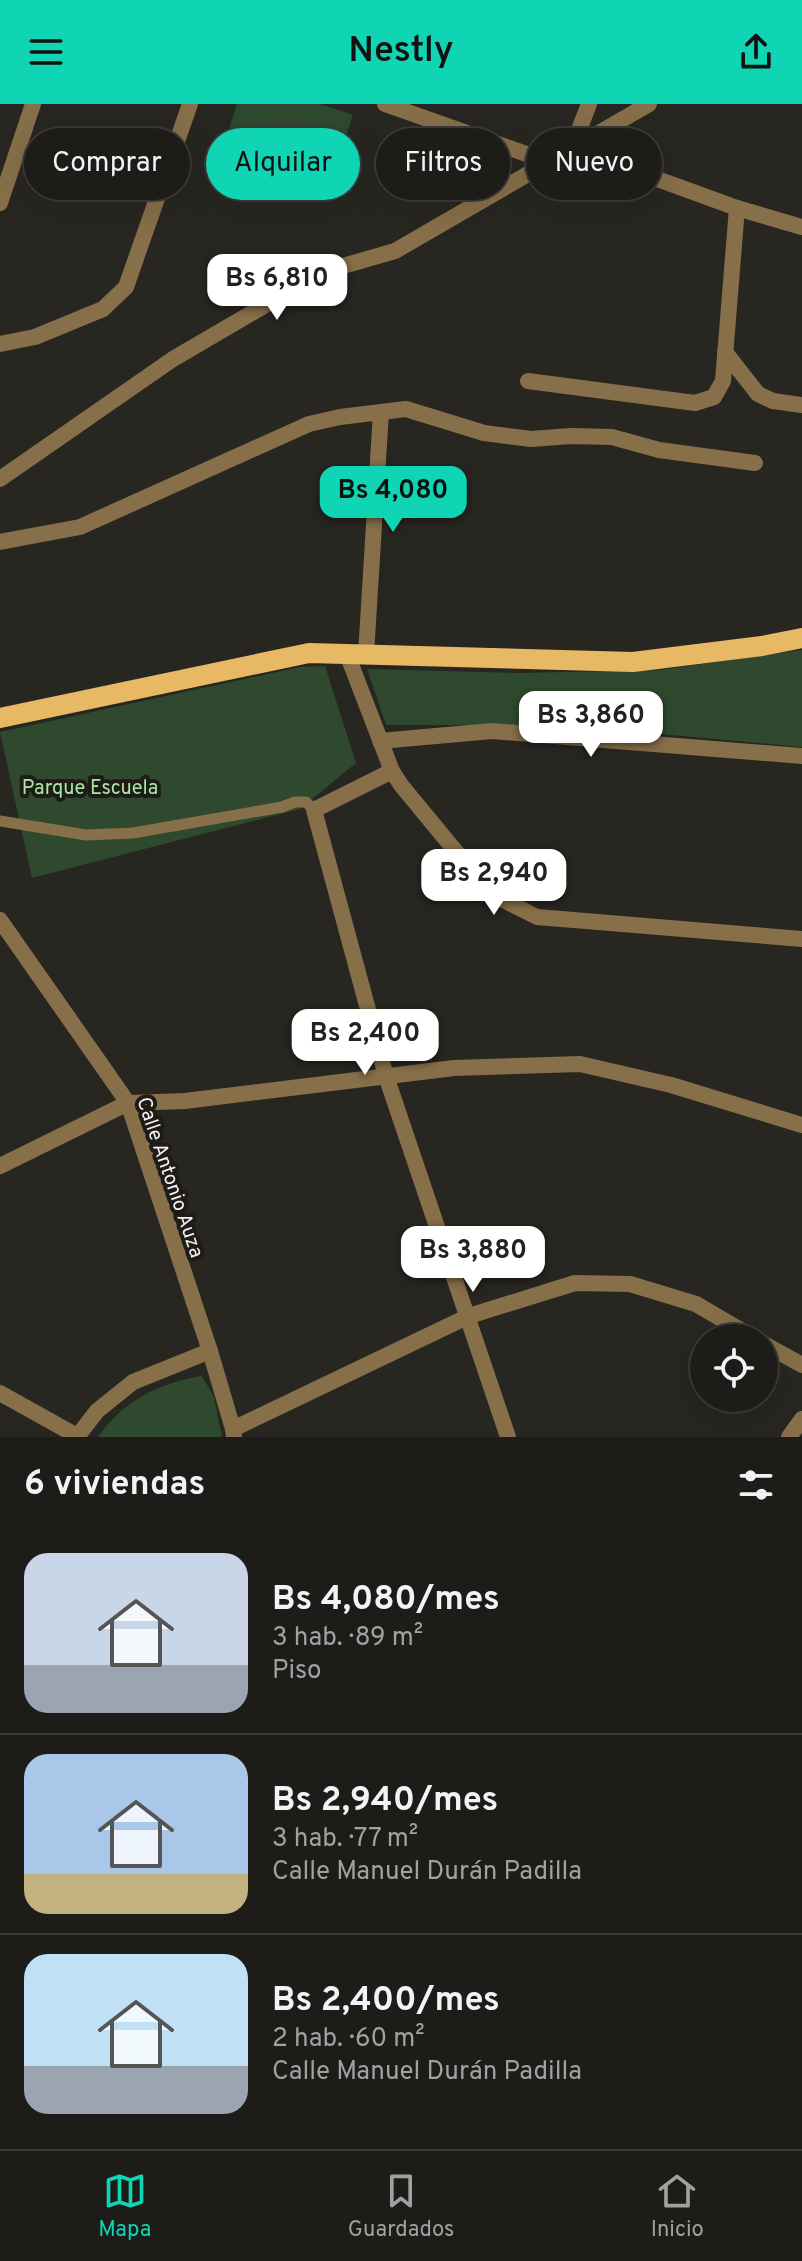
<!DOCTYPE html>
<html lang="es">
<head>
<meta charset="utf-8">
<style>
	body { margin:0; font-family:Overpass,sans-serif; background:#262522; color:#f1f3f6; height:100vh; display:flex; flex-direction:column; font-size:30px; white-space:nowrap }
	* { box-sizing:border-box; margin:0 }
	p { font-size:26px; color:#a1a1a2 }
	.icon { flex:none; width:44px; height:44px; fill:none; stroke:currentColor; stroke-width:2; stroke-linecap:round; stroke-linejoin:round }
	.map { position:relative; height:1333px; overflow:hidden }
	.panel { display:flex; flex-direction:column; background:#1e1c19; flex:1 }
	.panel>* { flex:none }
	.guide { position:absolute; left:24px; top:24px; width:754px; height:72px; display:flex; gap:16px }
	.buttons { position:absolute; left:690px; top:1220px; display:grid; gap:16px }
	.buttons a { display:grid; place-items:center; width:88px; height:88px; border-radius:50%; background:#1e1c19; box-shadow:0 8px 32px #0002,0 0 0 2px #3c3a38; font-size:40px }
	.price { position:absolute; translate:-50% -68px; padding:0 18px; border-radius:16px; background:#fff; color:#222; font-size:26px; line-height:52px; filter:drop-shadow(0 2px 4px #0008) }
	.price::after { content:''; position:absolute; left:50%; top:48px; width:24px; height:18px; margin-left:-12px; background:inherit; clip-path:polygon(0 0,100% 0,50% 100%) }
	.price.active { background:#0fd5b4; color:#111 }
	ul { padding:0; list-style:none }
	li { display:flex; align-items:center; gap:24px; height:200px; padding:0 24px }
	li+li { border-top:2px solid #3c3a38 }
	li span { display:grid; place-items:center; flex:none; width:224px; height:160px; border-radius:24px; color:#555 }
	li>.icon { margin-inline-start:auto }
	span .icon { width:96px; height:96px; fill:#fffc; stroke-width:1 }
	li b { font-size:34px }
	h2 { display:flex; justify-content:space-between; align-items:center; height:96px; padding:0 24px; font-size:34px }
	.tag { padding:0 28px; border-radius:36px; background:#1e1c19; box-shadow:0 8px 32px #0002,0 0 0 2px #3c3a38; font-size:28px; line-height:72px }
	.tag.active { background:#0fd5b4; color:#111 }
	header { display:flex; justify-content:space-between; align-items:center; height:104px; padding:0 24px; background:#0fd5b4; color:#111; font-size:36px; font-weight:600 }
	.tabs { display:flex; justify-content:space-around; align-items:center; height:112px; border-top:2px solid #3c3a38; background:#1e1c19; font-size:22px; color:#a1a1a2 }
	.tabs a { display:grid; justify-items:center; gap:4px }
	.tabs .active { color:#0fd5b4 }
	.map>svg:first-child { display:block }
	.green { fill:#2f492e }
	.lines { fill:none; stroke-linecap:round; stroke-linejoin:round }
	.service { stroke:#866f49; stroke-width:11 }
	.minor { stroke:#866f49; stroke-width:16 }
	.primary { stroke:#e8b964; stroke-width:20 }
	.labels { text-anchor:middle; stroke-width:8; stroke-linejoin:round; paint-order:stroke }
	.park-label { font-size:20px; fill:#aae7a6; stroke:#1f1c17 }
	.street-label { font-size:20px; fill:#f4f2ef; stroke:#1f1c17 }
</style>
</head>
<body>
<header><svg class="icon" aria-label="menu" viewBox="0 0 24 24"><path d="M4 6h16M4 12h16M4 18h16"/></svg>Nestly<svg class="icon" aria-label="share" viewBox="0 0 24 24"><path d="M12 15V3M7 8l5-5 5 5M5 13v7h14v-7"/></svg></header>
<div class="map">
<svg width="802" height="1333" viewBox="0 0 802 1333">
	<rect width="100%" height="100%" fill="#282621"/>
	<g class="green">
		<polygon points="237,0 320,0 353,11 332,75 224,40"/>
		<polygon points="802,546 802,643 563,621 386,621 367,565 521,569 659,566"/>
		<polygon points="325,562 356,659 300,705 32,774 0,628 300,563"/>
		<path d="M202,1272L214,1293L222,1333H98C122,1298 160,1278 202,1272Z"/>
	</g>
	<g class="lines">
		<polyline class="service" points="0,717 86,731 133,729 282,703 295,698 306,698 314,706"/>
		<g class="minor">
			<polyline points="385,0 549,58"/>
			<polyline points="589,0 572,44 737,104 802,123"/>
			<polyline points="0,99 33,0"/>
			<polyline points="0,240 35,233 103,205 126,183 190,0"/>
			<polyline points="725,248 758,290 773,297 802,301"/>
			<polyline points="528,277 695,299 714,293 723,277 737,104"/>
			<polyline points="0,375 173,255 322,168 395,147 649,0"/>
			<polyline points="0,438 80,423 309,320 340,313 406,305 484,329 531,335 571,332 612,333 659,346 755,359"/>
			<polyline points="347,550 392,667 401,681 490,789 537,813 802,835"/>
			<polyline points="366,550 381,308"/>
			<polyline points="380,637 492,627 802,652"/>
			<polyline points="392,667 314,706 386,972 508,1333"/>
			<polyline points="0,816 128,999 210,1247 233,1325"/>
			<polyline points="0,1062 128,999 185,997 454,964 580,960 671,981 802,1021"/>
			<polyline points="764,1240 802,1261"/>
			<polyline points="0,1289 77,1332"/>
			<polyline points="77,1333 97,1307 133,1278 210,1247"/>
			<polyline points="234,1333 233,1325 469,1212 575,1179 630,1180 696,1200 754,1234"/>
			<polyline points="789,1333 802,1315"/>
		</g>
		<polyline class="primary" points="0,614 309,549 633,558 762,542 802,534"/>
	</g>
	<g class="labels">
		<g class="park-label">
			<text x="90" y="690">Parque Escuela</text>
		</g>
		<g class="street-label">
			<text transform="translate(171 1073) rotate(71)" y="7">Calle Antonio Auza</text>
		</g>
	</g>
</svg>
<div class="buttons">
<a><svg class="icon" aria-label="locate" viewBox="0 0 24 24"><circle cx="12" cy="12" r="6"/><path d="M12 2v4M12 18v4M2 12h4M18 12h4"/></svg></a>
</div>
<b class="price" style="left:277px;top:218px">Bs 6,810</b>
<b class="price active" style="left:393px;top:430px">Bs 4,080</b>
<b class="price" style="left:591px;top:655px">Bs 3,860</b>
<b class="price" style="left:494px;top:813px">Bs 2,940</b>
<b class="price" style="left:365px;top:973px">Bs 2,400</b>
<b class="price" style="left:473px;top:1190px">Bs 3,880</b>
<div class="guide">
<a class="tag">Comprar</a>
<a class="tag active">Alquilar</a>
<a class="tag">Filtros</a>
<a class="tag">Nuevo</a>
</div>
</div>
<section class="panel">
<h2>6 viviendas<svg class="icon" aria-label="filters" viewBox="0 0 24 24"><path d="M4 7h16M4 17h16"/><circle cx="9" cy="7" r="2"/><circle cx="15" cy="17" r="2"/></svg></h2>
<ul>
<li><span style="background:linear-gradient(#c9d6e8 70%,#9aa5b1 0)"><svg class="icon" aria-label="home" viewBox="0 0 24 24"><path d="M3 11l9-7 9 7M6 9v11h12V9"/></svg></span><div><b>Bs 4,080/mes</b><p>3 hab. · 89 m²</p><p>Piso</p></div></li>
<li><span style="background:linear-gradient(#a9c7e8 75%,#c2b280 0)"><svg class="icon" aria-label="home" viewBox="0 0 24 24"><path d="M3 11l9-7 9 7M6 9v11h12V9"/></svg></span><div><b>Bs 2,940/mes</b><p>3 hab. · 77 m²</p><p>Calle Manuel Durán Padilla</p></div></li>
<li><span style="background:linear-gradient(#bfe0f5 70%,#9aa5b1 0)"><svg class="icon" aria-label="home" viewBox="0 0 24 24"><path d="M3 11l9-7 9 7M6 9v11h12V9"/></svg></span><div><b>Bs 2,400/mes</b><p>2 hab. · 60 m²</p><p>Calle Manuel Durán Padilla</p></div></li>
</ul>
</section>
<nav class="tabs">
<a class="active"><svg class="icon" aria-label="map" viewBox="0 0 24 24"><path d="M3 6l6-2 6 2 6-2v14l-6 2-6-2-6 2zM9 4v14M15 6v14"/></svg>Mapa</a>
<a><svg class="icon" aria-label="saved" viewBox="0 0 24 24"><path d="M7 4h10v16l-5-4-5 4z"/></svg>Guardados</a>
<a><svg class="icon" aria-label="home" viewBox="0 0 24 24"><path d="M3 11l9-7 9 7M6 9v11h12V9"/></svg>Inicio</a>
</nav>
</body>
</html>
